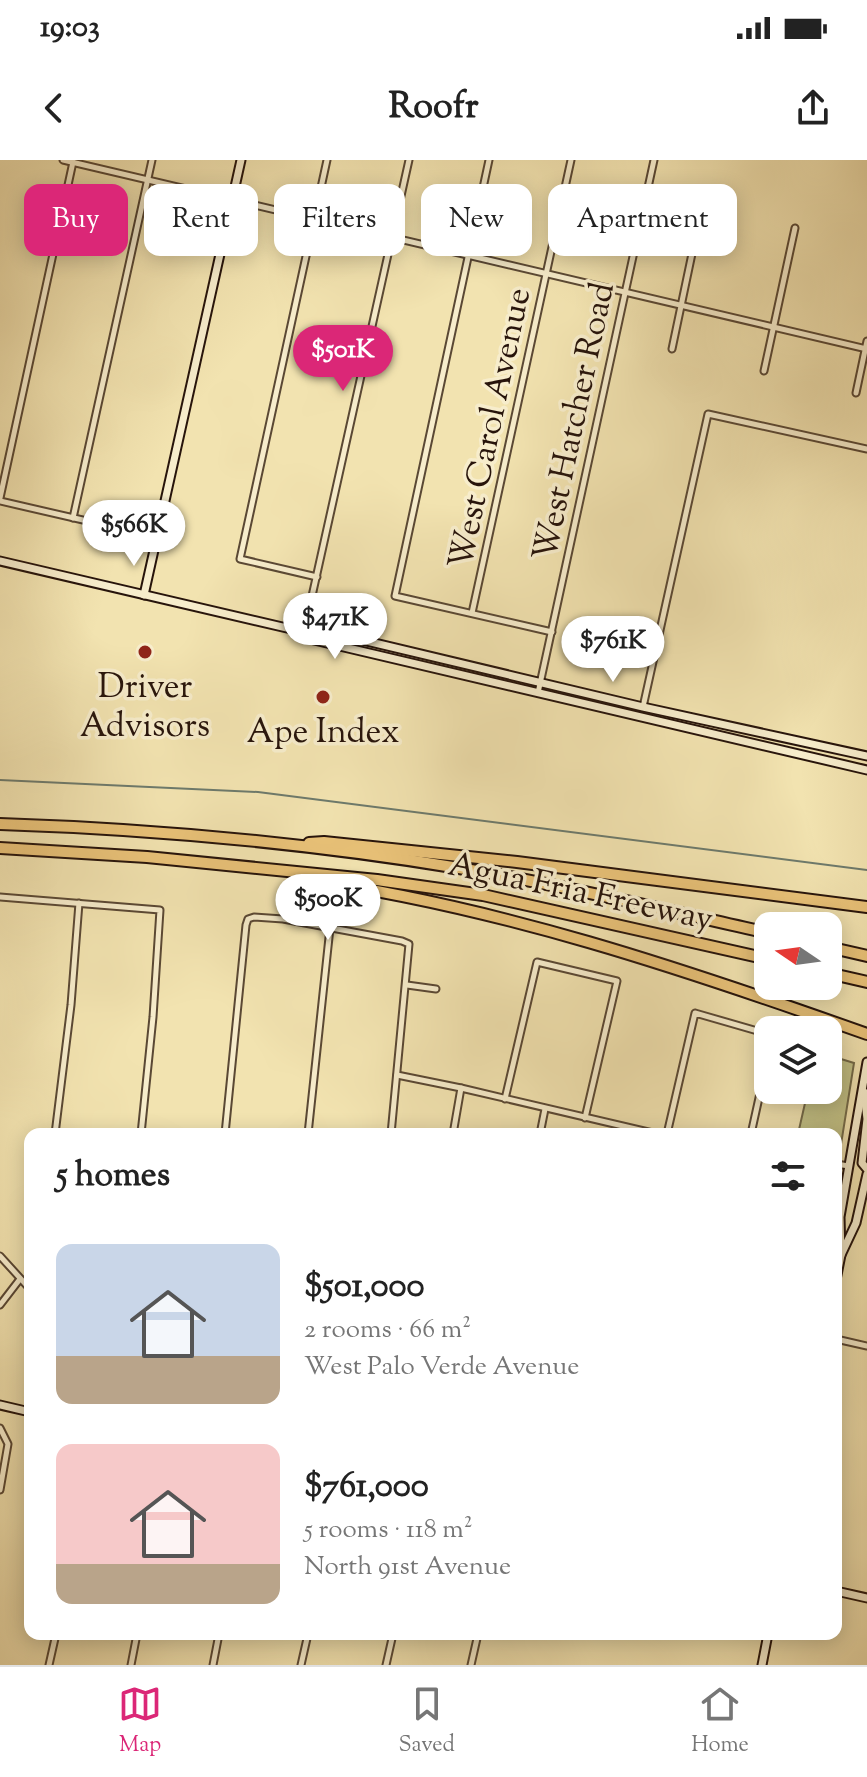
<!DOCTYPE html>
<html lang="en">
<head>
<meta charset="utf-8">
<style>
	body { margin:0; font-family:"Sorts Mill Goudy",serif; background:#f6f6f6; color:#222; height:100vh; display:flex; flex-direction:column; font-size:30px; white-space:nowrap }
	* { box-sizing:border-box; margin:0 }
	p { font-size:26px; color:#767676 }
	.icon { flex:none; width:44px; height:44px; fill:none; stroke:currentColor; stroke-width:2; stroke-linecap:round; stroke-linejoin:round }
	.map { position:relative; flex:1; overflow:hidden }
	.details { position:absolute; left:24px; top:968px; width:818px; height:512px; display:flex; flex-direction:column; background:#fff; border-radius:16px; box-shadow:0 4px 20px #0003 }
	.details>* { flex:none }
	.guide { position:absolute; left:24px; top:24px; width:820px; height:72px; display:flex; gap:16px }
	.needle { width:52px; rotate:283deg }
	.controls { position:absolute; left:754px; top:752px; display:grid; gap:16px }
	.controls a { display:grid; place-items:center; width:88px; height:88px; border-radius:16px; background:#fff; box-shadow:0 4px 20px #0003; font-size:40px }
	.price { position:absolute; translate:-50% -68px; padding:0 18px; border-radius:28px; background:#fff; color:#222; font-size:26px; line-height:52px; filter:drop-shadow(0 2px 4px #0008) }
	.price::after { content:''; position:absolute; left:50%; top:48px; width:24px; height:18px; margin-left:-12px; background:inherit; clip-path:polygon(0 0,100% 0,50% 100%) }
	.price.active { background:#db2777; color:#fff }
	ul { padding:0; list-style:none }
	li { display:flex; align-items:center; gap:24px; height:200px; padding:0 32px }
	li span { display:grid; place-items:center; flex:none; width:224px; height:160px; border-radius:16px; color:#555 }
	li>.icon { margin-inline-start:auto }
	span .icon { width:96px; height:96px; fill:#fffc; stroke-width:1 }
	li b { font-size:34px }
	h2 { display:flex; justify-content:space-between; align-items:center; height:96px; padding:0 32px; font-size:34px }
	.tag { padding:0 28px; border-radius:16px; background:#fff; box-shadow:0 4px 20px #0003; font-size:28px; line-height:72px }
	.tag.active { background:#db2777; color:#fff }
	.status { display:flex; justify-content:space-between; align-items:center; height:56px; padding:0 40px; background:#fff; direction:ltr }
	.status svg { height:22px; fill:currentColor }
	header { display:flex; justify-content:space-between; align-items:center; height:104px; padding:0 32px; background:#fff; font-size:36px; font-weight:700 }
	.dock { display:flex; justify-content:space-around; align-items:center; height:112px; border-top:2px solid #e0e0e0; background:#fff; font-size:22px; color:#767676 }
	.dock a { display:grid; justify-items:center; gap:4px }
	.dock .active { color:#db2777 }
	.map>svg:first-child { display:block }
	.green { fill:#c2c186; stroke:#746a48; stroke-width:2 }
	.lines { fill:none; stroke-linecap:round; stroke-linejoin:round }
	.stream { stroke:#6d7a6c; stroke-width:2 }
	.street-casing { stroke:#5a4834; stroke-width:9 }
	.secondary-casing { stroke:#27140b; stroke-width:11 }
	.highway-casing { stroke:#27140b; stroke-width:14 }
	.street { stroke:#f7edcc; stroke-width:5 }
	.secondary { stroke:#f7edcc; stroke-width:7 }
	.highway { stroke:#e9c278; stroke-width:10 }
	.poi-dot { fill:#8f2418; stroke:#f7edcc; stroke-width:3 }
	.labels { text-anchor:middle; stroke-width:7; stroke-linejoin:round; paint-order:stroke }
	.street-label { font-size:34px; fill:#27140b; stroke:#f7edcc }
	.poi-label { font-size:34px; fill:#27140b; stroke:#f7edcc }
</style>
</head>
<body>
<div class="status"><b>19:03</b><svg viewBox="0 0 49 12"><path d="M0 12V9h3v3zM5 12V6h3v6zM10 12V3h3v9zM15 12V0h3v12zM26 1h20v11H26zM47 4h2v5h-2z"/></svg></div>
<header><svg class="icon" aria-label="back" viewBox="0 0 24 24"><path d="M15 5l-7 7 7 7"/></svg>Roofr<svg class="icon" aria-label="share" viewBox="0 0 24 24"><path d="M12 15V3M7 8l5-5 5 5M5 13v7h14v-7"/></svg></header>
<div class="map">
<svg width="867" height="1505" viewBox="0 0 867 1505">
	<rect width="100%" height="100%" fill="#f2e3b0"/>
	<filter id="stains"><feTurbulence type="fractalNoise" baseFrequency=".0025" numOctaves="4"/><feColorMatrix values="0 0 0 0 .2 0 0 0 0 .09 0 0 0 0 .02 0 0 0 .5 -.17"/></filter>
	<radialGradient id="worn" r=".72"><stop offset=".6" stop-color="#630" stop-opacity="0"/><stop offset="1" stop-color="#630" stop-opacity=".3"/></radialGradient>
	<polygon class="green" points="828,895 854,903 839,997 836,997 836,974 798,974 808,930 828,930"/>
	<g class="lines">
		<polyline class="stream" points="0,620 258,632 867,710"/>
		<g class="street-casing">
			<g id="street">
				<polyline points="63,0 867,189"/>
				<polyline points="489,0 395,436 552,472"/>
				<polyline points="672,189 702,46"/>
				<polyline points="764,211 795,68"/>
				<polyline points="856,233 867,181"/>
				<polyline points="0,338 73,2"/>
				<polyline points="0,341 157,377"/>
				<polyline points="73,358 152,0"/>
				<polyline points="317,417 240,399 327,0"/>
				<polyline points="472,453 571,0"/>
				<polyline points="304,472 409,0"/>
				<polyline points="538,533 654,0"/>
				<polyline points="643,547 708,254 867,289"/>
				<polyline points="0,737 160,750 153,857 141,974"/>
				<polyline points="407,825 436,829"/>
				<polyline points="397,915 461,928 657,974"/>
				<polyline points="505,939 537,802 617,821 585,958"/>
				<polyline points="55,974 71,845 79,743"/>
				<polyline points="225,974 246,765 248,759 254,757 283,759 402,781 409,784 391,974"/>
				<polyline points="308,974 330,768"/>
				<polyline points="453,974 461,928"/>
				<polyline points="540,974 545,949"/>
				<polyline points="667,974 695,853 768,874"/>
				<polyline points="751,974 768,897"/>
				<polyline points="836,1004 849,1006"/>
				<polyline points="0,1096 30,1129"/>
				<polyline points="0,1145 20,1119"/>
				<polyline points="836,1179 867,1186"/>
				<polyline points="0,1268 8,1284 0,1330"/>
				<polyline points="49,1505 56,1474"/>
				<polyline points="131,1505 137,1474"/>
				<polyline points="213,1505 219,1474"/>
				<polyline points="301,1505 308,1474"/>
				<polyline points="386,1505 393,1474"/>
				<polyline points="471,1505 478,1474"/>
			</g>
		</g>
		<g class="secondary-casing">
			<g id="secondary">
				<polyline points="0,401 304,472 314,480 867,610"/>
				<polyline points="144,435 241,0"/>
				<polyline points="304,472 316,469 643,547 867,596"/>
				<polyline points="864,932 867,959 862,1003 867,1009"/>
				<polyline points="841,1095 840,1057 867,902"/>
				<polyline points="836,1120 841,1095 856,1063 867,1014"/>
				<polyline points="0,1245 30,1252"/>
				<polyline points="836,1431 867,1438"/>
				<polyline points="762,1505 768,1474"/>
			</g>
		</g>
		<g class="highway-casing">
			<g id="highway">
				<path d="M0,664C154,669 307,683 459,708C563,725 665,750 768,773"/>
				<polyline points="309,683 324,682 517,702 867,747"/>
				<polyline points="0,688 147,697 377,720 483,735 768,799"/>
				<path d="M303,719C497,746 684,809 867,874"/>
				<polyline points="828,787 867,796"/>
				<polyline points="828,813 867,822"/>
			</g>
		</g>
		<use href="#street" class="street"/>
		<use href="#secondary" class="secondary"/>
		<use href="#highway" class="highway"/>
	</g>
	<g class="poi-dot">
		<circle cx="145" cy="492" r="8"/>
		<circle cx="323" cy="537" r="8"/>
	</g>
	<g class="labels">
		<g class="street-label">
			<text transform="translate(572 261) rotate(-78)" y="12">West Hatcher Road</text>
			<text transform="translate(488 268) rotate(-78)" y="12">West Carol Avenue</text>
			<text transform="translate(581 730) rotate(12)" y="12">Agua Fria Freeway</text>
		</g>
		<g class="poi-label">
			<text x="145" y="537">Driver<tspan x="145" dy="39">Advisors</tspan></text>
			<text x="323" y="582">Ape Index</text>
		</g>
	</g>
	<rect width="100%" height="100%" filter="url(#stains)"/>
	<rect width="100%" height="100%" fill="url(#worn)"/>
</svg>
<div class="controls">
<a><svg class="needle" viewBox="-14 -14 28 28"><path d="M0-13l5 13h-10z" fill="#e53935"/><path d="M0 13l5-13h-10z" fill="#767676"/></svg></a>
<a><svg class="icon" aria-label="layers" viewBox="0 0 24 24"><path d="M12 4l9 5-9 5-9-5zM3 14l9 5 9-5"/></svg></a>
</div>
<b class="price active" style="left:343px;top:233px">$501K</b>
<b class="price" style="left:134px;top:408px">$566K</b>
<b class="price" style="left:335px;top:501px">$471K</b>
<b class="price" style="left:613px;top:524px">$761K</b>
<b class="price" style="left:328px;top:782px">$500K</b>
<div class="guide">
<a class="tag active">Buy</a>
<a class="tag">Rent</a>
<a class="tag">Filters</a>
<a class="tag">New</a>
<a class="tag">Apartment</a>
</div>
<section class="details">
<h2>5 homes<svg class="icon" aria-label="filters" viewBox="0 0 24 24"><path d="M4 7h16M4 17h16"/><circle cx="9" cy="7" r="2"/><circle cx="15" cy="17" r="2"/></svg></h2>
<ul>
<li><span style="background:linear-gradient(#c9d6e8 70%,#b9a48a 0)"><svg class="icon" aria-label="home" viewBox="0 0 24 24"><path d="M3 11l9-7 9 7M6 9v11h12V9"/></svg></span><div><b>$501,000</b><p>2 rooms · 66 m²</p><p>West Palo Verde Avenue</p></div></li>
<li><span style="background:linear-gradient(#f6c9c9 75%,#b9a48a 0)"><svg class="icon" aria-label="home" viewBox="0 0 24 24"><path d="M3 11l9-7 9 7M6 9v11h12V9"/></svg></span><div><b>$761,000</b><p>5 rooms · 118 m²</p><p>North 91st Avenue</p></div></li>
</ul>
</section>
</div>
<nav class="dock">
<a class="active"><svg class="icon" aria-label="map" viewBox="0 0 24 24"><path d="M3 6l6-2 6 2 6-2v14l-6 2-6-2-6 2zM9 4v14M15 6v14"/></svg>Map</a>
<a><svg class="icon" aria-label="saved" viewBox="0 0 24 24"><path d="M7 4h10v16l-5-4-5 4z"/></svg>Saved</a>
<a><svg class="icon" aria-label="home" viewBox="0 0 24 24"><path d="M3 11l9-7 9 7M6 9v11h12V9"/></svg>Home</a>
</nav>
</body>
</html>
